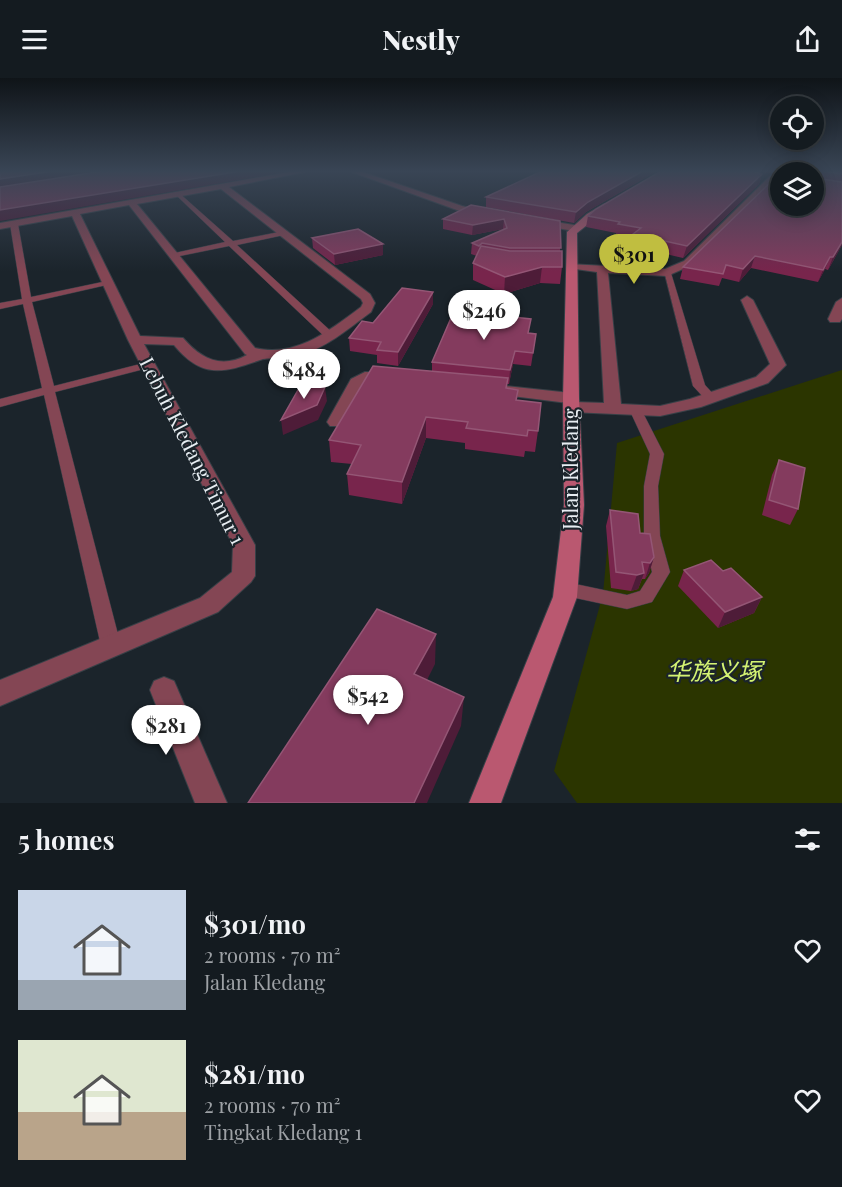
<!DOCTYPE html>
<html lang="en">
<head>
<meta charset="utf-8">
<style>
	body { margin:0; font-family:"Playfair Display","Noto Sans SC",serif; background:#1d2429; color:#f1f3f6; height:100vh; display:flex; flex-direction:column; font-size:22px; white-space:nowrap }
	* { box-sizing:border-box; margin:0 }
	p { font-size:20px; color:#9da1a5 }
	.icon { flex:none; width:33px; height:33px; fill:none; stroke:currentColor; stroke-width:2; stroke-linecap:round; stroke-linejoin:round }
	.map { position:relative; height:725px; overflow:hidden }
	.details { display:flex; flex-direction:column; background:#141b20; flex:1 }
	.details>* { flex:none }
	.fabs { position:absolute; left:770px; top:18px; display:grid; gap:12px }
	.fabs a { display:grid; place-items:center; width:54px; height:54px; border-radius:50%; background:#141b20; box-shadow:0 3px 15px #0003,0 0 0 2px #33393e; font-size:30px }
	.price { position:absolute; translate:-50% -51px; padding:0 14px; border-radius:21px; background:#fff; color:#222; font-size:20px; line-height:39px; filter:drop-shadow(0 2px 3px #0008) }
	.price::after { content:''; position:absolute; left:50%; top:36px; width:18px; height:14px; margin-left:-9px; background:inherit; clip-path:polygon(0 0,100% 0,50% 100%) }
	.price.selected { background:#c0be40; color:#111 }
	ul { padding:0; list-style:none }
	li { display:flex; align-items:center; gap:18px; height:150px; padding:0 18px }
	li span { display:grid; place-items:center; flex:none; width:168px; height:120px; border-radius:0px; color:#555 }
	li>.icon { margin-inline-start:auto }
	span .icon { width:72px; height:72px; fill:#fffc; stroke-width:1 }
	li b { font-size:26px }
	h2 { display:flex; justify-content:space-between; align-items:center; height:72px; padding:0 18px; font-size:26px }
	header { display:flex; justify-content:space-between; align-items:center; height:78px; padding:0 18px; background:#141b20; font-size:27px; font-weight:800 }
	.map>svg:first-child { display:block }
	.green { fill:#2b3500 }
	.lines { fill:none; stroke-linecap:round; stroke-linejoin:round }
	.lane-casing { stroke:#384047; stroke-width:1 }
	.street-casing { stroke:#384047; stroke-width:2 }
	.secondary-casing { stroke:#384047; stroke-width:2 }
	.lane { fill:#844654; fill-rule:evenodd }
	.street { fill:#844654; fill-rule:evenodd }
	.secondary { fill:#ba5870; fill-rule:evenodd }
	.wall { fill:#78254c; fill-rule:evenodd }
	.shaded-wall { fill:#4e1c38 }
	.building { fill:#843b5e; stroke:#945675; stroke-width:1.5 }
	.labels { text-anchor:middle; stroke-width:4.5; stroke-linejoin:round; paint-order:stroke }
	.street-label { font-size:20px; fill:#e7edf2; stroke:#1b242b }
	.near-park-label { font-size:24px; font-style:italic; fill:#d4f372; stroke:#1b242b }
</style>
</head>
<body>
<header><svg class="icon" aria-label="menu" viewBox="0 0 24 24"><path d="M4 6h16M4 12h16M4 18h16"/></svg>Nestly<svg class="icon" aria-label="share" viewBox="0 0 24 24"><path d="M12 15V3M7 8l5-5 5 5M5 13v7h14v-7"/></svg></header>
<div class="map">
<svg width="842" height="725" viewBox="0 0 842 725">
	<rect width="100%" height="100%" fill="#1b242b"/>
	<polygon class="green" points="842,292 842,725 577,725 554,693 603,516 617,365"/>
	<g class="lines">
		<g class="lane-casing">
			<g id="lane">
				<polygon points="178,114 233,163 284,153 284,157 237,167 334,256 334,260 326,260 229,168 170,180 170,176 225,164 176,117"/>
				<polygon points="14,144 18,146 31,219 107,203 111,206 32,224 54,308 148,284 154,287 152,289 55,314 121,568 118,574 111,576 104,574 101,568 44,317 0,329 0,321 42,310 23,226 0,231 0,225 22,221 10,146"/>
				<polygon points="664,193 671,195 705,307 716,319 714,322 706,322 693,308"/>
				<polygon points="636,329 642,333 664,376 658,408 660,458 670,494 652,524 627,531 566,518 560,516 557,511 560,506 566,504 627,517 640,513 652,494 644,458 644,408 650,376 630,333"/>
			</g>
		</g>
		<g class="street-casing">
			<g id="street">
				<path d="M294,93H310L229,109L370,216L375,225L371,234C348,251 324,272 296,278C286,281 267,279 260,282C223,295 202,301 174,267L144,266L255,467V498L251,504L218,534L0,628V602L200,520L232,494L233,467L128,262L72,138L0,151V145ZM221,111L361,221L363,225L361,229C330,252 296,280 255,270L137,126ZM129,127L245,276L247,277C221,291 201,281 183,260L140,258L80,136Z"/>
				<polygon points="349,93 360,93 462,128 491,135 486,138 457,132"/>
				<polygon points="770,98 777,100 692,187 667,198 608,195 621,326 660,328 690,321 756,299 770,286 741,222 747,218 753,222 786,287 768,305 701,329 660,338 571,334 563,329 568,325 489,315 487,312 489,309 495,307 571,315 579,320 574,324 604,325 597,194 568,190 568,186 665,191 684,183"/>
				<polygon points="537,141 574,147 579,150 574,153 534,146 534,142"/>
				<polygon points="842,220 842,241 840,244 830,244 828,241 836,224"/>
				<path d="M365,294L390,295L398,300C389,309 374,300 363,307L342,348H330L327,344L351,301Z"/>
				<polygon points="164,599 174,603 227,725 195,725 150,612 154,603"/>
			</g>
		</g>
		<g class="secondary-casing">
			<polygon id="secondary" points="604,126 611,128 577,155 579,320 584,427 577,519 501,725 469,725 553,519 564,427 563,320 567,154 587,136"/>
		</g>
		<use href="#lane" class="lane"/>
		<use href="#street" class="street"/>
		<use href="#secondary" class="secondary"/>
	</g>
	<g class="wall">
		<polygon points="542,93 657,93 586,134 574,145 486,129 486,119"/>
		<path d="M661,93H842V167L828,192L825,191L818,204L751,190L739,204L722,200L719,208L680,201L683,189L778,96L754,93L762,96L759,106L683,180L631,168L633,160L616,157V155L586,149L588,138ZM780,94H813L780,128Z"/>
		<polygon points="471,127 560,143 560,173 562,189 560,206 540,205 504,216 473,202 473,185 477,178 471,176 472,165 504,152 503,151 472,157 443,151 443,141"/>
		<polygon points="312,160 383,177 335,187 313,170"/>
		<polygon points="433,226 398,288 377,285 377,277 350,273 349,260 373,245"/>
		<polygon points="529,255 536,256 531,288 513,286 509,306 507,306 507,310 518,312 517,322 538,353 535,374 525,373 524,379 465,371 465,365 426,360 402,426 349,417 347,396 352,386 331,384 329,362 432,294 432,284"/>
		<polygon points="779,382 798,431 790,447 762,437 772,397"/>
		<polygon points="610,432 640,455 654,479 649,495 645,501 642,501 638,511 631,513 611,510 606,448"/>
		<polygon points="684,492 723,493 762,519 754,535 718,550 678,508"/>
	</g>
	<g class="shaded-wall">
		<polygon points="53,93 111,93 0,110 0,101"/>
		<polygon points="241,93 291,93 0,143 0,132"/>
		<polygon points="643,93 657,93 586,134 574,145 576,134 588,124"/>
		<polygon points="762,96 759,106 683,180 687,168"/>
		<polygon points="504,141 503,151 472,157 473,147"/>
		<polygon points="842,164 842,167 828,192 833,179"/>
		<polygon points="383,166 383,177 335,187 334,176"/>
		<polygon points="755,178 751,190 739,204 743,191"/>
		<polygon points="830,179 825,191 818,204 823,192"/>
		<polygon points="542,189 540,205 504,216 505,199"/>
		<polygon points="433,214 433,226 398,288 398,274"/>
		<polygon points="515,273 513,286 509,306 510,292"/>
		<polygon points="325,309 327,323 318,342 283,357 281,342"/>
		<polygon points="426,339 426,360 402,426 402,404"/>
		<polygon points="654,479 649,495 645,501 650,485"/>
		<polygon points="644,495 638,511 631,513 637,497"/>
		<polygon points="762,519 754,535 718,550 725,534"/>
		<polygon points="436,556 435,586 415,626 414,596"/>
		<polygon points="464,619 461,648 427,725 414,725"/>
	</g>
	<g class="building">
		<polygon points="0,93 53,93 0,101"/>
		<polygon points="103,93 241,93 0,132 0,109"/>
		<polygon points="542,93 643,93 588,124 576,134 486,119"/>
		<polygon points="661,93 753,93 762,96 687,168 633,156 641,150 618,146 620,144 588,138 596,131"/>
		<polygon points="784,93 816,93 814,95 815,100 842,104 842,164 833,179 830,179 823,192 755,178 743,191 726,187 723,196 683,189 779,96 780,96 780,128 813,128 813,94 785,94"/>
		<polygon points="819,93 842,93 842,96"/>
		<polygon points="471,127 560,143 561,170 510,170 482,165 479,168 472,165 507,150 504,141 473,147 443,141"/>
		<polygon points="358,151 383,166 334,176 312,160"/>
		<polygon points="481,168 510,173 562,173 562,189 542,189 505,199 473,185"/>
		<polygon points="402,210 433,214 398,274 377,272 381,264 349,260 362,243 373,245"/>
		<polygon points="454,233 531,241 528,255 536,256 533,275 515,273 510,292 432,284"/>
		<polygon points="373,288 508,300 506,310 518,312 516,322 541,325 538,353 528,352 527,358 466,350 468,344 426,339 402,404 347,396 361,367 329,362"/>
		<polygon points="305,308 325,309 317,327 281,342 298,312"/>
		<polygon points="779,382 805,390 798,431 769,422"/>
		<polygon points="610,432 638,436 640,455 650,456 654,479 650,485 642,484 644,495 637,497 616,494"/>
		<polygon points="711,482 723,493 731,490 762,519 725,534 684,492"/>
		<polygon points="377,531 436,556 414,596 464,619 414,725 248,725"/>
	</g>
	<linearGradient id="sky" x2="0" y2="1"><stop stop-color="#0f1418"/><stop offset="0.48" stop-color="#394555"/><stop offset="1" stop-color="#394555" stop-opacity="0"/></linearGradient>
	<rect width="842" height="194" fill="url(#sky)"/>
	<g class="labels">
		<g class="street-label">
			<text transform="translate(192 373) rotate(63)" y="7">Lebuh Kledang Timur 1</text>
			<text transform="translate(571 391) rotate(-90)" y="7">Jalan Kledang</text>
		</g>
		<g class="near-park-label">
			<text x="714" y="602">华族义塚</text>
		</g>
	</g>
</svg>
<div class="fabs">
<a><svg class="icon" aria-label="locate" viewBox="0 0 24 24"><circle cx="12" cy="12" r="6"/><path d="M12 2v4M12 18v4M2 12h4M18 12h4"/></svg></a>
<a><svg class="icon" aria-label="layers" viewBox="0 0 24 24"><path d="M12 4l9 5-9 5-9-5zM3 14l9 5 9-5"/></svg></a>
</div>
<b class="price selected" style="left:634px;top:207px">$301</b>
<b class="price" style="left:484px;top:263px">$246</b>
<b class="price" style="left:304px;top:322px">$484</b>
<b class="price" style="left:368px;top:648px">$542</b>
<b class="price" style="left:166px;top:678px">$281</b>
</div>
<section class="details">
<h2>5 homes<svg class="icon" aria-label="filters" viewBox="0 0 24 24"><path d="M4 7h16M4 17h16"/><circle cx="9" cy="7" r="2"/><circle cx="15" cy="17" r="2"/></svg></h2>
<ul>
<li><span style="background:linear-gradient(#c9d6e8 75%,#9aa5b1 0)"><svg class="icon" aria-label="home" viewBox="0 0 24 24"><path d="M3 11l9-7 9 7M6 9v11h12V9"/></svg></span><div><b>$301/mo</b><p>2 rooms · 70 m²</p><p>Jalan Kledang</p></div><svg class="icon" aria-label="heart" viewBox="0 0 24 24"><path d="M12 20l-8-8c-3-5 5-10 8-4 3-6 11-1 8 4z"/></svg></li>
<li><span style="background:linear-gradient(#dfe7d0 60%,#b9a48a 0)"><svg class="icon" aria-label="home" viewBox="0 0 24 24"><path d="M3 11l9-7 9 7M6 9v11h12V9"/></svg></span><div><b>$281/mo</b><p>2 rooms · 70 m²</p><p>Tingkat Kledang 1</p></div><svg class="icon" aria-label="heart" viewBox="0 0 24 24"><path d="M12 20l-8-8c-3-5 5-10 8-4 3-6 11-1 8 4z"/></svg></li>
</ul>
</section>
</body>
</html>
